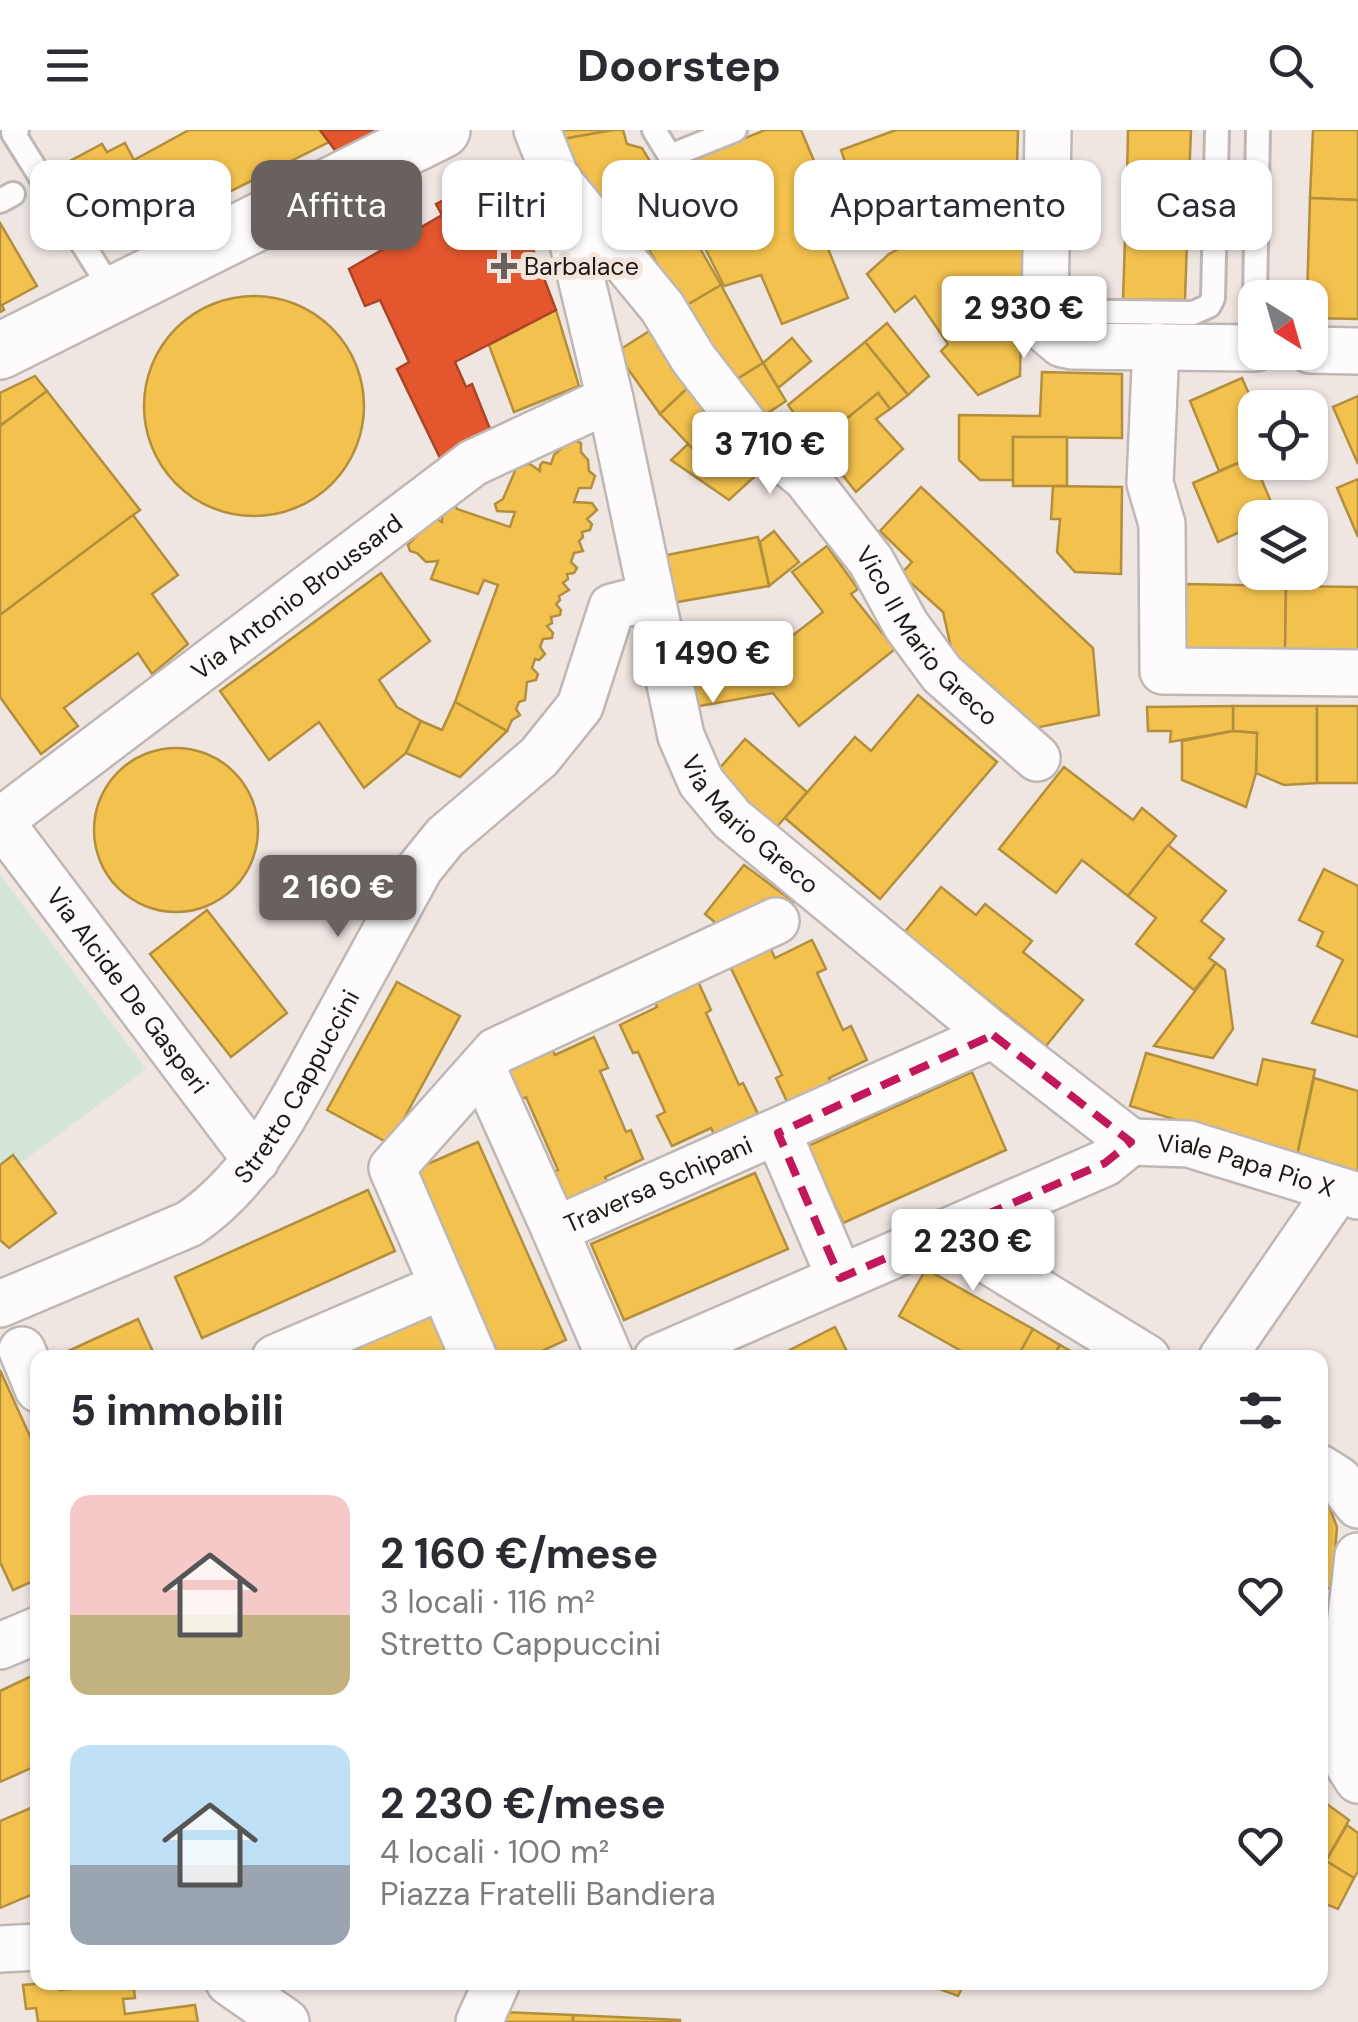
<!DOCTYPE html>
<html lang="it">
<head>
<meta charset="utf-8">
<style>
	body { margin:0; font-family:"DM Sans",sans-serif; background:#f2f2f3; color:#2b2b33; height:100vh; display:flex; flex-direction:column; font-size:38px; white-space:nowrap }
	* { box-sizing:border-box; margin:0 }
	p { font-size:32px; color:#7c7c81 }
	.icon { flex:none; width:55px; height:55px; fill:none; stroke:currentColor; stroke-width:2; stroke-linecap:round; stroke-linejoin:round }
	.map { position:relative; flex:1; overflow:hidden }
	.side { position:absolute; left:30px; top:1220px; width:1298px; height:640px; display:flex; flex-direction:column; background:#fff; border-radius:20px; box-shadow:0 2px 8px #0004 }
	.side>* { flex:none }
	.top-card { position:absolute; left:30px; top:30px; width:1300px; height:90px; display:flex; gap:20px }
	.needle { width:65px; rotate:143deg }
	.controls { position:absolute; left:1238px; top:150px; display:grid; gap:20px }
	.controls a { display:grid; place-items:center; width:90px; height:90px; border-radius:20px; background:#fff; box-shadow:0 2px 8px #0004; font-size:50px }
	.price { position:absolute; translate:-50% -85px; padding:0 22px; border-radius:10px; background:#fff; color:#222; font-size:32px; line-height:65px; filter:drop-shadow(0 2px 5px #0008) }
	.price::after { content:''; position:absolute; left:50%; top:60px; width:30px; height:22px; margin-left:-15px; background:inherit; clip-path:polygon(0 0,100% 0,50% 100%) }
	.price.on { background:#68615d; color:#fff }
	ul { padding:0; list-style:none }
	li { display:flex; align-items:center; gap:30px; height:250px; padding:0 40px }
	li span { display:grid; place-items:center; flex:none; width:280px; height:200px; border-radius:20px; color:#555 }
	li>.icon { margin-inline-start:auto }
	span .icon { width:120px; height:120px; fill:#fffc; stroke-width:1 }
	li b { font-size:42px }
	h2 { display:flex; justify-content:space-between; align-items:center; height:120px; padding:0 40px; font-size:42px }
	.pill { padding:0 35px; border-radius:20px; background:#fff; box-shadow:0 2px 8px #0004; font-size:35px; line-height:90px }
	.pill.on { background:#68615d; color:#fff }
	header { display:flex; justify-content:space-between; align-items:center; height:130px; padding:0 40px; background:#fff; font-size:45px; font-weight:700 }
	.map>svg:first-child { display:block }
	.green { fill:#d4e4d6 }
	.homes { fill:#f2c14e; stroke:#b38f3d; stroke-width:2.5 }
	.shops { fill:#e4572e; stroke:#a94427; stroke-width:2.5 }
	.lines { fill:none; stroke-linecap:round; stroke-linejoin:round }
	.lane-casing { stroke:#beb7b4; stroke-width:28 }
	.street-casing { stroke:#beb7b4; stroke-width:50 }
	.secondary-casing { stroke:#beb7b4; stroke-width:60 }
	.lane { stroke:#fdfbfb; stroke-width:22 }
	.street { stroke:#fdfbfb; stroke-width:45 }
	.secondary { stroke:#fdfbfb; stroke-width:55 }
	.marked { fill:none; stroke:#c2185b; stroke-width:8; stroke-dasharray:20 12; stroke-linejoin:round }
	.poi-dot { fill:#68615d; stroke:#f4e5dd; stroke-width:4 }
	.labels { text-anchor:middle; stroke-width:10; stroke-linejoin:round; paint-order:stroke }
	.poi-label { font-size:25px; fill:#1f1916; stroke:#f4e5dd; text-anchor:start }
	.street-label { font-size:25px; fill:#1f1916; stroke:#f4e5dd }
</style>
</head>
<body>
<header><svg class="icon" aria-label="menu" viewBox="0 0 24 24"><path d="M4 6h16M4 12h16M4 18h16"/></svg>Doorstep<svg class="icon" aria-label="search" viewBox="0 0 24 24"><circle cx="10" cy="10" r="6"/><path d="M15 15l6 6"/></svg></header>
<div class="map">
<svg width="1358" height="1892" viewBox="0 0 1358 1892">
	<rect width="100%" height="100%" fill="#efe6e2"/>
	<polygon class="green" points="0,745 146,939 19,1034 12,1026 0,1035"/>
	<g class="homes">
		<polygon points="189,0 320,0 329,12 167,93 134,30"/>
		<polygon points="561,0 613,0 563,9"/>
		<polygon points="613,0 623,0 627,14 642,18 653,36 595,71 561,22 563,9"/>
		<polygon points="765,0 801,0 817,38 799,47 848,168 782,194 761,145 724,156 705,118 739,106 725,79 716,82 694,29"/>
		<polygon points="896,0 1018,0 1016,69 955,67 955,62 903,74 906,82 866,95 841,20"/>
		<polygon points="1128,0 1191,0 1189,51 1127,49"/>
		<polygon points="1313,0 1358,0 1358,70 1310,68"/>
		<polygon points="125,13 167,93 113,118 85,85 75,88 51,41 102,14 107,22"/>
		<polygon points="644,42 658,64 610,95 595,71"/>
		<polygon points="657,49 677,87 642,107 629,83 658,64 651,52"/>
		<polygon points="1127,49 1189,51 1185,170 1123,169"/>
		<polygon points="1310,68 1358,70 1358,189 1310,188 1310,168 1307,168"/>
		<polygon points="681,85 721,155 682,178 642,107"/>
		<polygon points="0,93 37,156 2,175 4,180 0,182"/>
		<polygon points="946,101 1023,103 1020,246 978,265 941,221 948,214 915,166 895,182 867,144 889,124 918,109"/>
		<polygon points="721,155 763,233 729,254 682,178"/>
		<circle cx="254" cy="276" r="110"/>
		<polygon points="556,180 579,256 514,282 489,215"/>
		<polygon points="887,193 929,246 908,265 865,212"/>
		<polygon points="651,200 693,253 660,284 616,222"/>
		<polygon points="792,208 811,231 778,258 763,233"/>
		<polygon points="865,212 908,265 890,279 878,263 817,313 788,275"/>
		<polygon points="763,233 786,271 754,292 729,254"/>
		<polygon points="1042,242 1122,244 1122,308 1013,307 1013,350 980,350 959,330 959,285 1040,286"/>
		<polygon points="35,246 47,261 0,296 0,263"/>
		<polygon points="1242,248 1255,278 1255,316 1248,319 1252,327 1219,341 1190,271"/>
		<polygon points="693,253 742,305 709,336 660,284"/>
		<polygon points="47,261 140,380 0,485 0,296"/>
		<polygon points="878,263 890,279 876,289 903,319 856,362 817,313"/>
		<polygon points="1358,266 1358,334 1333,277"/>
		<rect x="1013" y="307" width="54" height="49"/>
		<polygon points="572,309 581,313 581,322 588,330 589,341 595,346 591,358 579,358 574,372 592,373 597,380 587,389 592,394 590,400 582,402 583,407 579,411 583,421 574,423 571,432 577,438 574,443 567,444 568,449 563,453 569,460 559,466 560,470 556,474 561,480 560,485 551,487 552,493 547,496 553,503 552,508 543,509 540,517 545,524 539,530 535,529 532,538 538,544 536,550 527,552 525,570 519,572 516,579 520,585 512,590 507,601 455,572 498,455 484,450 478,464 431,449 438,431 426,432 417,423 410,421 408,415 434,387 442,392 443,381 454,372 457,379 510,397 515,382 497,381 495,374 503,369 515,341 512,339 525,332 525,335 530,334 540,341 540,335 543,332 551,334 554,325"/>
		<polygon points="738,309 765,337 729,370 671,330 688,314 709,336"/>
		<polygon points="1252,327 1277,386 1255,388 1255,395 1218,412 1193,353"/>
		<polygon points="1358,349 1358,407 1337,358"/>
		<polygon points="1053,356 1122,357 1121,444 1075,442 1057,422 1060,389 1051,389"/>
		<polygon points="921,357 1093,518 1099,585 1035,598 952,522 943,482 901,444 912,432 880,401"/>
		<polygon points="133,385 178,445 152,464 188,514 152,544 138,523 64,578 78,596 41,624 0,567 0,485"/>
		<polygon points="774,401 799,432 769,456 760,412"/>
		<polygon points="758,407 769,456 672,473 662,426"/>
		<polygon points="827,416 858,459 851,464 895,519 799,596 773,563 694,577 680,515 742,503 762,529 823,482 792,442"/>
		<polygon points="381,443 430,511 379,550 397,577 421,591 406,623 364,658 319,592 269,630 220,561"/>
		<polygon points="1186,454 1286,456 1285,523 1184,522"/>
		<polygon points="1286,456 1358,457 1358,524 1285,523"/>
		<polygon points="918,565 997,632 880,769 785,688 855,607 871,621"/>
		<polygon points="455,572 507,601 460,647 406,623 421,591 442,600"/>
		<polygon points="1233,576 1317,576 1317,653 1284,655 1256,643 1257,603 1233,601"/>
		<polygon points="1233,576 1233,601 1170,612 1171,601 1148,601 1147,577"/>
		<rect x="1317" y="576" width="41" height="77"/>
		<polygon points="1233,601 1257,603 1256,643 1246,677 1182,650 1182,611"/>
		<polygon points="745,609 807,662 775,699 713,646"/>
		<circle cx="176" cy="700" r="82"/>
		<polygon points="1064,637 1133,690 1142,678 1176,706 1128,766 1082,730 1056,763 999,719"/>
		<polygon points="1168,715 1226,761 1201,791 1224,809 1209,828 1216,833 1194,860 1136,814 1156,788 1128,766"/>
		<polygon points="744,735 794,772 728,803 705,784"/>
		<polygon points="1324,739 1358,756 1358,907 1312,893 1343,830 1317,816 1323,802 1299,790"/>
		<polygon points="941,757 976,785 985,774 1032,811 1023,822 1083,870 1046,916 904,803"/>
		<polygon points="207,780 287,883 231,927 150,824"/>
		<polygon points="812,810 826,839 817,843 843,900 851,896 867,930 829,948 834,960 791,980 776,948 782,945 729,834 769,815 775,828"/>
		<polygon points="1216,833 1225,840 1233,899 1213,928 1154,916"/>
		<polygon points="696,847 711,880 706,883 739,955 743,953 761,990 717,1010 711,998 672,1016 657,986 665,982 638,922 633,923 620,895 657,877 653,867"/>
		<polygon points="397,852 460,886 390,1014 327,980"/>
		<polygon points="594,907 608,938 600,941 626,1002 631,1000 643,1029 605,1047 610,1056 567,1076 552,1043 558,1040 526,967 522,969 505,932 549,912 555,925"/>
		<polygon points="1146,923 1257,955 1263,929 1315,940 1297,1026 1130,976"/>
		<polygon points="972,942 1006,1020 843,1093 808,1016"/>
		<polygon points="1314,948 1358,961 1358,1041 1297,1026"/>
		<polygon points="478,1012 566,1210 527,1228 499,1228 414,1040"/>
		<polygon points="13,1025 56,1083 9,1118 0,1110 0,1035"/>
		<polygon points="755,1043 788,1119 624,1190 591,1114"/>
		<polygon points="368,1060 395,1121 202,1208 175,1147"/>
		<polygon points="926,1139 1033,1199 1017,1228 974,1228 899,1186"/>
		<polygon points="432,1184 449,1223 441,1228 342,1228 340,1225"/>
		<polygon points="138,1189 155,1226 152,1228 53,1228"/>
		<polygon points="835,1197 850,1228 779,1228 778,1226"/>
		<polygon points="1033,1199 1060,1215 1052,1228 1017,1228"/>
		<polygon points="1060,1215 1083,1228 1052,1228"/>
		<polygon points="0,1240 38,1324 38,1449 13,1460 0,1432"/>
		<polygon points="1320,1361 1325,1365 1337,1397 1332,1459 1320,1457"/>
		<polygon points="36,1544 38,1635 0,1652 0,1561"/>
		<polygon points="1320,1669 1349,1690 1320,1741"/>
		<polygon points="38,1675 38,1762 0,1778 0,1691"/>
		<polygon points="1347,1695 1358,1703 1358,1741 1354,1748 1326,1731"/>
		<polygon points="1326,1731 1354,1748 1338,1779 1320,1772 1320,1741"/>
		<polygon points="59,1852 60,1860 68,1859 67,1855 89,1852 133,1852 135,1868 123,1869 125,1884 195,1875 198,1892 38,1892 36,1878 26,1879 23,1855"/>
		<polygon points="921,1852 965,1852 958,1866"/>
		<polygon points="505,1882 573,1885 573,1892 504,1892"/>
		<polygon points="573,1885 680,1890 680,1892 573,1892"/>
	</g>
	<g class="shops">
		<polygon points="320,0 385,0 337,23"/>
		<polygon points="503,40 556,180 455,232 466,257 472,254 490,299 441,330 397,239 409,232 380,170 365,176 349,139 442,85 436,74"/>
	</g>
	<g class="lines">
		<g class="lane-casing">
			<g id="lane">
				<polyline points="17,0 13,3 114,164"/>
				<polyline points="654,0 709,90"/>
				<polyline points="670,26 735,0"/>
				<polyline points="0,71 13,64"/>
				<polyline points="1255,168 1258,0"/>
				<polyline points="1045,181 1193,183 1209,176 1213,168 1217,0"/>
			</g>
		</g>
		<g class="street-casing">
			<g id="street">
				<path id="s1" d="M537,0L559,55L610,269L681,606L701,652L732,689L993,905L1131,1012"/>
				<polyline points="1048,0 1045,181 1049,203 1062,214 1072,216 1255,218"/>
				<path id="s2" d="M565,59L662,177L693,228L749,301L806,348L871,431L906,495L942,544L1037,628"/>
				<polyline points="1156,216 1150,353 1162,394 1163,541 1358,543"/>
				<polyline points="1310,220 1358,221"/>
				<path id="s3" d="M0,691L473,333L610,269"/>
				<path id="s4" d="M0,691L256,1030"/>
				<polyline points="482,937 555,1100"/>
				<polyline points="778,1003 840,1148"/>
				<path id="s5" d="M1131,1012L1189,1014L1358,1066"/>
				<polyline points="943,1103 1147,1228"/>
				<polyline points="443,1156 392,1038 496,921 776,791"/>
				<path id="s6" d="M0,1174L189,1094C256,1049 290,975 328,906C359,850 389,794 420,738L445,707L539,627L580,576L612,477L651,467"/>
				<polyline points="22,1220 38,1259"/>
				<polyline points="275,1228 443,1156 474,1228"/>
				<path id="s7" d="M610,1228L555,1100L993,905"/>
				<polyline points="657,1228 1105,1033 1131,1012"/>
				<polyline points="1222,1228 1337,1061"/>
				<polyline points="1320,1338 1339,1350 1358,1375"/>
				<polyline points="1358,1426 1338,1598 1349,1636 1358,1650"/>
				<polyline points="0,1516 38,1500"/>
				<polyline points="0,1819 38,1817"/>
				<polyline points="229,1852 286,1892"/>
				<polyline points="479,1892 497,1852"/>
			</g>
		</g>
		<g class="secondary-casing">
			<polyline id="secondary" points="0,221 442,0"/>
		</g>
		<use href="#lane" class="lane"/>
		<use href="#street" class="street"/>
		<use href="#secondary" class="secondary"/>
	</g>
	<path class="marked" d="M993,905L1131,1012L1105,1033L840,1148L778,1003Z"/>
	<path class="poi-dot" d="M499 121h10v10h10v10h-10v10h-10v-10h-10v-10h10z"/>
	<g class="labels">
		<g class="poi-label">
			<text x="524" y="145">Barbalace</text>
		</g>
		<g class="street-label">
			<text dy="9" stroke="none"><textPath href="#s3" startOffset="372">Via Antonio Broussard</textPath></text>
			<text dy="9" stroke="none"><textPath href="#s2" startOffset="578">Vico II Mario Greco</textPath></text>
			<text dy="9" stroke="none"><textPath href="#s1" startOffset="738">Via Mario Greco</textPath></text>
			<text dy="9" stroke="none"><textPath href="#s4" startOffset="212">Via Alcide De Gasperi</textPath></text>
			<text dy="9" stroke="none"><textPath href="#s6" startOffset="382">Stretto Cappuccini</textPath></text>
			<text dy="9" stroke="none"><textPath href="#s5" startOffset="118">Viale Papa Pio X</textPath></text>
			<text dy="9" stroke="none"><textPath href="#s7" startOffset="252">Traversa Schipani</textPath></text>
		</g>
	</g>
</svg>
<div class="controls">
<a><svg class="needle" viewBox="-14 -14 28 28"><path d="M0-13l5 13h-10z" fill="#e53935"/><path d="M0 13l5-13h-10z" fill="#7c7c81"/></svg></a>
<a><svg class="icon" aria-label="locate" viewBox="0 0 24 24"><circle cx="12" cy="12" r="6"/><path d="M12 2v4M12 18v4M2 12h4M18 12h4"/></svg></a>
<a><svg class="icon" aria-label="layers" viewBox="0 0 24 24"><path d="M12 4l9 5-9 5-9-5zM3 14l9 5 9-5"/></svg></a>
</div>
<b class="price" style="left:1024px;top:231px">2 930 €</b>
<b class="price" style="left:770px;top:367px">3 710 €</b>
<b class="price" style="left:713px;top:576px">1 490 €</b>
<b class="price on" style="left:338px;top:810px">2 160 €</b>
<b class="price" style="left:973px;top:1164px">2 230 €</b>
<div class="top-card">
<a class="pill">Compra</a>
<a class="pill on">Affitta</a>
<a class="pill">Filtri</a>
<a class="pill">Nuovo</a>
<a class="pill">Appartamento</a>
<a class="pill">Casa</a>
</div>
<section class="side">
<h2>5 immobili<svg class="icon" aria-label="filters" viewBox="0 0 24 24"><path d="M4 7h16M4 17h16"/><circle cx="9" cy="7" r="2"/><circle cx="15" cy="17" r="2"/></svg></h2>
<ul>
<li><span style="background:linear-gradient(#f6c9c9 60%,#c2b280 0)"><svg class="icon" aria-label="home" viewBox="0 0 24 24"><path d="M3 11l9-7 9 7M6 9v11h12V9"/></svg></span><div><b>2 160 €/mese</b><p>3 locali · 116 m²</p><p>Stretto Cappuccini</p></div><svg class="icon" aria-label="heart" viewBox="0 0 24 24"><path d="M12 20l-8-8c-3-5 5-10 8-4 3-6 11-1 8 4z"/></svg></li>
<li><span style="background:linear-gradient(#bfe0f5 60%,#9aa5b1 0)"><svg class="icon" aria-label="home" viewBox="0 0 24 24"><path d="M3 11l9-7 9 7M6 9v11h12V9"/></svg></span><div><b>2 230 €/mese</b><p>4 locali · 100 m²</p><p>Piazza Fratelli Bandiera</p></div><svg class="icon" aria-label="heart" viewBox="0 0 24 24"><path d="M12 20l-8-8c-3-5 5-10 8-4 3-6 11-1 8 4z"/></svg></li>
</ul>
</section>
</div>
</body>
</html>
